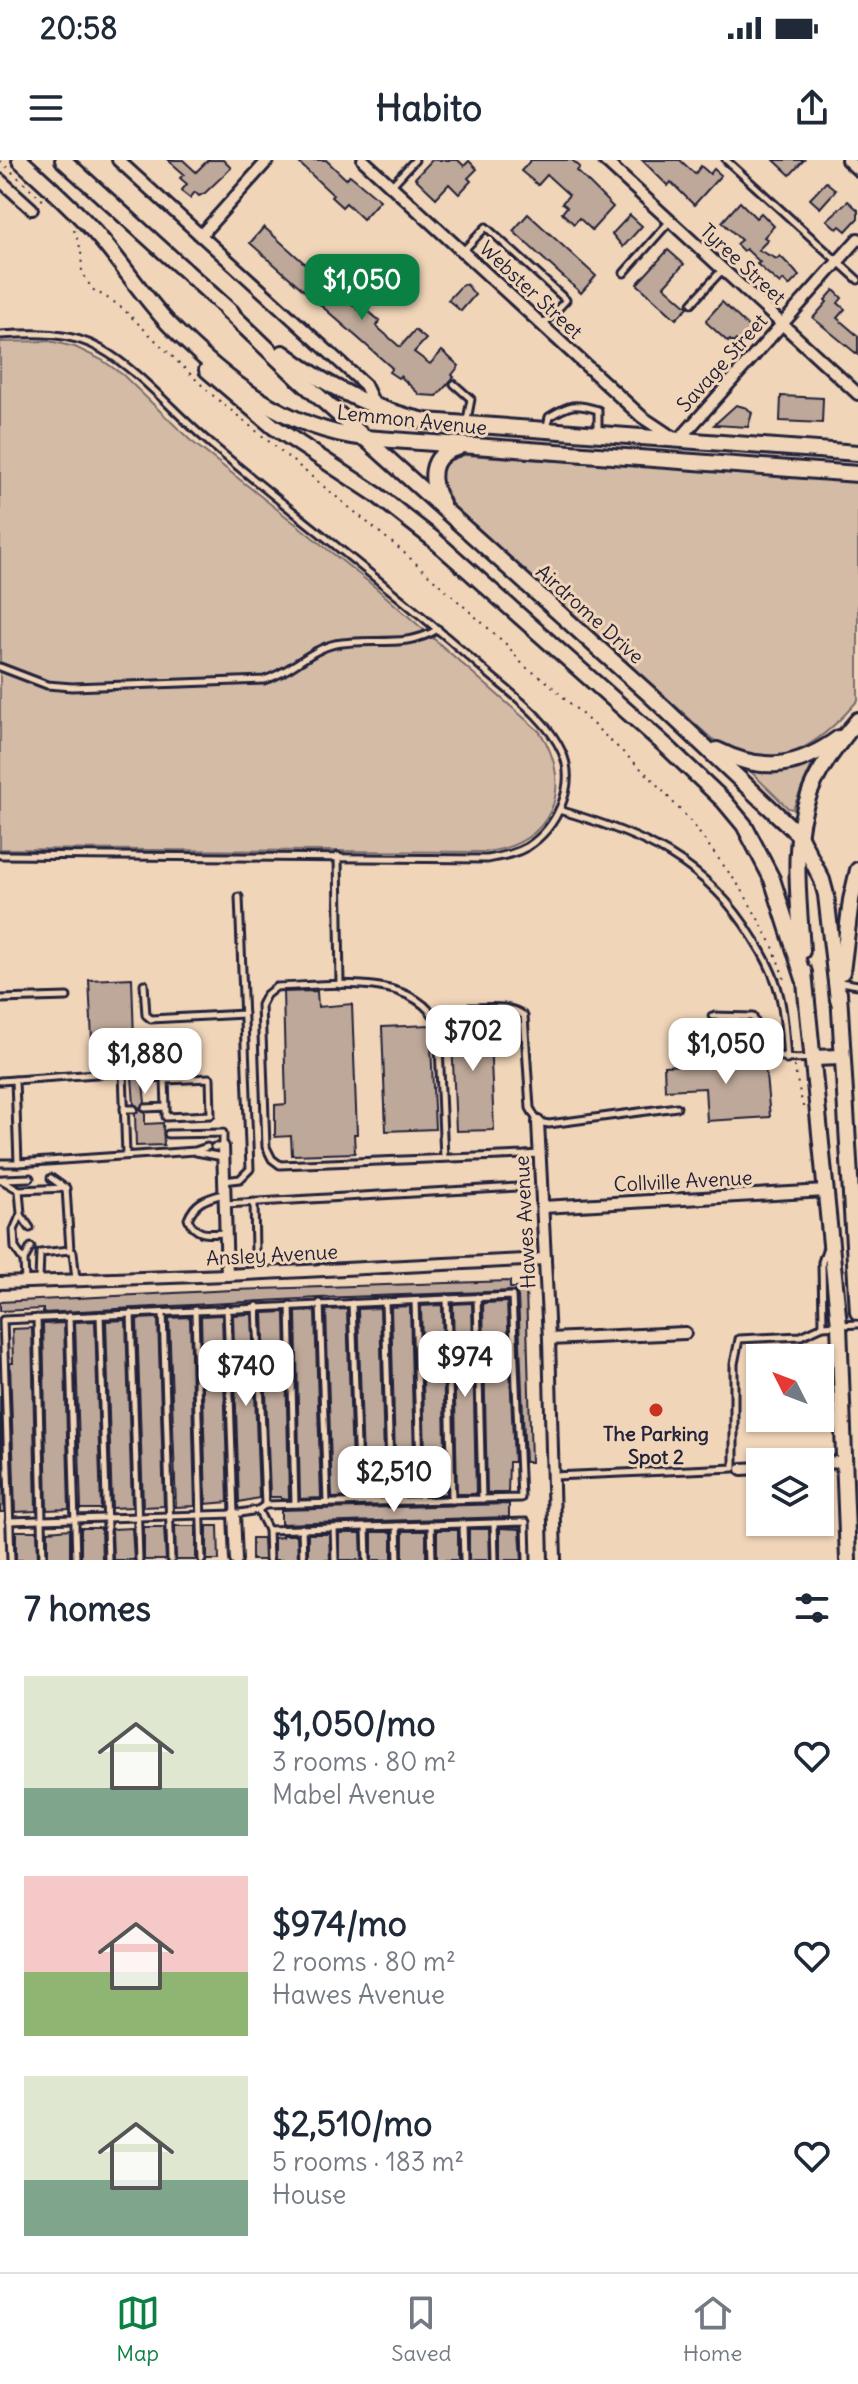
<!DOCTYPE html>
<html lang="en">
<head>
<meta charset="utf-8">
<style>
	body { margin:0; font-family:Delius,sans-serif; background:#f2f2f3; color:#1f2937; height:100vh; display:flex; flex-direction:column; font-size:30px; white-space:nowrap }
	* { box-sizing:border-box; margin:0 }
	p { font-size:26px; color:#747a83 }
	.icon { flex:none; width:44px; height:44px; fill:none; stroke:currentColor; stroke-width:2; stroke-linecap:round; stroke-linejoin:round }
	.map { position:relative; height:1400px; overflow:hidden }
	.details { display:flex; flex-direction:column; background:#fff; flex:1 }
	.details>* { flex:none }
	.needle { width:52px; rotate:312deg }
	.fabs { position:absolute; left:746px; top:1184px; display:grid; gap:16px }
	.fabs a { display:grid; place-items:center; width:88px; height:88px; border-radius:0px; background:#fff; box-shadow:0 2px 6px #0004; font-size:40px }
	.price { position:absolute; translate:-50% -68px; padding:0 18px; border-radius:16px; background:#fff; color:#222; font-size:26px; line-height:52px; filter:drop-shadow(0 2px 4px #0008) }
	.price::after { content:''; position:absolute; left:50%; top:48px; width:24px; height:18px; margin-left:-12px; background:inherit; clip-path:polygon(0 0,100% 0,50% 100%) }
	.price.current { background:#0b8043; color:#fff }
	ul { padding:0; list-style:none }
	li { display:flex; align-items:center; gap:24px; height:200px; padding:0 24px }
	li span { display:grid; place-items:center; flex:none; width:224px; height:160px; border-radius:0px; color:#555 }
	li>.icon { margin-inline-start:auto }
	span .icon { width:96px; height:96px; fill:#fffc; stroke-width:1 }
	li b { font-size:34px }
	h2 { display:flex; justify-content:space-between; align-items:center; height:96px; padding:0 24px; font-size:34px }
	.status { display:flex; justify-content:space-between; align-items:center; height:56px; padding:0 40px; background:#fff; direction:ltr }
	.status svg { height:22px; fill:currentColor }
	header { display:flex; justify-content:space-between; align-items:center; height:104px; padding:0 24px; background:#fff; font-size:36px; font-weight:700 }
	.tabs { display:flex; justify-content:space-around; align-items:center; height:112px; border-top:2px solid #e0e1e3; background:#fff; font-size:22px; color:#747a83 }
	.tabs a { display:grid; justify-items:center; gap:4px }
	.tabs .current { color:#0b8043 }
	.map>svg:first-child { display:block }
	.green { fill:#d3bba6; stroke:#7a6e70; stroke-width:2 }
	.building { fill:#bea899; stroke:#22223b; stroke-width:2 }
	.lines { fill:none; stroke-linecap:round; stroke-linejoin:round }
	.service-casing { stroke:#22223b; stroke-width:11 }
	.minor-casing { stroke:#22223b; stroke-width:16 }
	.secondary-casing { stroke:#22223b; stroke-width:20 }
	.path { stroke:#22223b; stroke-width:2; stroke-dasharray:2 6; stroke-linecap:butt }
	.service { stroke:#f1d5b8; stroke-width:5 }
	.minor { stroke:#f1d5b8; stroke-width:10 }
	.secondary { stroke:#f1d5b8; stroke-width:14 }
	.poi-dot { fill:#c8321e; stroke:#f1d5b8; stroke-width:3 }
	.labels { text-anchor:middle; stroke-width:6; stroke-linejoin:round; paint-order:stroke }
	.street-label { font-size:20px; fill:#22223b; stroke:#f1d5b8 }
	.poi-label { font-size:20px; font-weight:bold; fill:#22223b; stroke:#f1d5b8 }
</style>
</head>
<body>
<div class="status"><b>20:58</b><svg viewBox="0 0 49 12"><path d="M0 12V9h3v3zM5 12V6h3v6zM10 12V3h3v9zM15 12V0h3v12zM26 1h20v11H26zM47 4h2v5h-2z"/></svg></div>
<header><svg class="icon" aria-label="menu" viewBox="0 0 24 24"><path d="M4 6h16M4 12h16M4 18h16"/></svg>Habito<svg class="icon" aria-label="share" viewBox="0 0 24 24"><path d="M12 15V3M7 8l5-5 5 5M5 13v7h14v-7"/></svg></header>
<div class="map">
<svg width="858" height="1400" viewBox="0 0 858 1400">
	<rect width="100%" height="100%" fill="#f1d5b8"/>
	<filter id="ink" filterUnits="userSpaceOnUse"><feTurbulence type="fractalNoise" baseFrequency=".0125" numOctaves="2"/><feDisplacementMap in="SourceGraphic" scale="16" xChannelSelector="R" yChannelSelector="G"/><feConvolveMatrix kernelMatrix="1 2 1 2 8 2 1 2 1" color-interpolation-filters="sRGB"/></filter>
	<g filter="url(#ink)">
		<g class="green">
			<path d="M49,181L75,187L102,200L123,215L190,280L375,427L540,572C576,628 551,686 484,692L0,689V182Z"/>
			<path d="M465,295L858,320V540C828,575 790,610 740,592C731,589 721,583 712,579L440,334L441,307L450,298Z"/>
			<polygon points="813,602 793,649 788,648 749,610"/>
		</g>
		<g class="building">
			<polygon points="168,0 183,0 196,12 208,0 223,0 231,8 205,33 199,36 195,32 190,38 181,31 187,24 180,18 184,14"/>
			<polygon points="296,0 326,0 346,19 350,15 380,40 363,59 346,43 342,47 331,37 333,35"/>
			<polygon points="432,0 458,0 464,6 469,1 477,9 468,18 471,21 459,34 449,24 436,38 415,18"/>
			<polygon points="531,0 572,0 580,7 577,11 613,47 592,70 579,58 574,64 562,53 567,47 562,43 569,35 547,15 538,25 521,11"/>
			<polygon points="642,0 680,0 695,14 701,6 710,14 714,9 721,15 694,45 671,22 668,26"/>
			<polygon points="774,0 804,0 790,15"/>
			<polygon points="826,22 836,30 820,48 810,39"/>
			<polygon points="848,41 858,50 858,58 846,71 840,66 837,69 827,60"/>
			<polygon points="740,42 756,58 761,53 774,66 764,77 768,80 758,90 777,99 780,96 794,110 799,116 789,126 783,120 780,124 757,104 760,102 746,89 743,91 736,84 741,80 722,62"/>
			<polygon points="528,54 596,116 581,133 513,71"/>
			<polygon points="630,55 642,66 623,87 612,74"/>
			<polygon points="264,67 322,119 325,115 336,125 333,128 360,151 363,147 380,161 376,166 400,187 415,170 426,179 414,192 430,204 442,191 459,206 452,215 454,217 437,236 420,235 400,216 398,218 389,212 392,208 250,83"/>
			<polygon points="668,90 684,104 664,126 688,147 676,159 637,124"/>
			<polygon points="463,124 467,125 475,135 461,151 448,140"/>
			<polygon points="834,130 842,138 838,143 845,149 837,158 858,176 858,195 813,158 827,142 825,140"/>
			<polygon points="722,142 754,172 742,185 736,180 733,183 730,180 728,182 707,163 706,160"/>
			<polygon points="781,236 823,238 822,263 780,261"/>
			<polygon points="736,245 747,248 752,253 748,267 714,265"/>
			<polygon points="132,818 134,879 92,880 89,820"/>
			<polygon points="317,831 318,847 352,844 357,974 354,974 355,993 292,995 291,976 275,977 275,945 286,944 283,832"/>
			<polygon points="489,854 494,970 456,971 451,856"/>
			<polygon points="430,865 435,969 386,971 382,867"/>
			<polygon points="157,889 159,923 143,923 145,943 140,949 145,953 145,964 163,963 164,985 136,986 135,954 139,948 134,944 130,890"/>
			<polygon points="764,895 770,957 707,961 705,928 665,930 664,906 703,904 703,899"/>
			<polygon points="510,1121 510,1128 526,1128 531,1302 525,1302 518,1136 514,1131 319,1138 43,1153 43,1149 0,1151 0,1142 232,1130"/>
			<polygon points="507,1142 514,1302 509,1302 508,1333 487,1333 483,1143"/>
			<polygon points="472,1143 476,1334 457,1334 453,1144"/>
			<polygon points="442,1145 446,1334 426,1335 421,1146"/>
			<polygon points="410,1146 415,1335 396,1336 391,1147"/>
			<polygon points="380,1148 385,1336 364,1337 358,1149"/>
			<polygon points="347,1149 353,1337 332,1338 326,1150"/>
			<polygon points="315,1151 321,1338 300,1339 296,1152"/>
			<polygon points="285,1152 289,1339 281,1339 281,1337 270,1337 263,1153"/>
			<polygon points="252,1154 259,1338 239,1342 233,1155"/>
			<polygon points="222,1155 228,1342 206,1344 201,1156"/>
			<polygon points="190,1157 195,1346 176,1347 169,1158"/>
			<polygon points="158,1158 164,1346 143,1347 137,1159"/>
			<polygon points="126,1160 132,1347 112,1348 106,1161"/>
			<polygon points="95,1161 101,1349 81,1349 75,1162"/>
			<polygon points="64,1163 69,1349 47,1350 43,1164"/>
			<polygon points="32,1168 36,1351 15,1352 10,1203 13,1203 12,1169"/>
			<polygon points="0,1235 4,1352 0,1352"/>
			<polygon points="509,1344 509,1357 281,1364 281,1350"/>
			<polygon points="175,1366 196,1366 196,1400 176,1400"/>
			<polygon points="207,1366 218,1366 219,1400 207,1400"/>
			<polygon points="144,1367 164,1367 166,1400 144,1400"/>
			<polygon points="81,1368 101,1368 102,1400 81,1400"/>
			<polygon points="132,1368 134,1400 113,1400 112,1369"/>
			<polygon points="500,1368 520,1369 522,1400 500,1400"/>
			<polygon points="70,1369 70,1400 48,1400 48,1371"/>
			<polygon points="469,1369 489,1369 490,1400 469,1400"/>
			<rect x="437" y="1370" width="21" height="30"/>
			<polygon points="16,1371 37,1371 38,1400 16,1400"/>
			<rect x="403" y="1371" width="23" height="29"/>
			<rect x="372" y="1372" width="20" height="28"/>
			<polygon points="340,1373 361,1373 362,1400 340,1400"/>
			<polygon points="308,1374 329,1374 330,1400 308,1400"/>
			<polygon points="282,1375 297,1375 298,1400 274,1400 274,1378 282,1377"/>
			<polygon points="252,1378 263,1378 264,1400 252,1400"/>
		</g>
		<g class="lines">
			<g class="service-casing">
				<g id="service">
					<polyline points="726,0 858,120"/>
					<polyline points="392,25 415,0"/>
					<polyline points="463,91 486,67 566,140 543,165"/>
					<polyline points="624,113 670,61"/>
					<polyline points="692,143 723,109"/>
					<path d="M0,175C34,173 70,171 101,189C139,210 176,255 211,284C301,360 395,430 483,509C510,533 547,558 562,592C577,625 557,668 527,687C515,694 502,696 487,699L0,695"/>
					<polyline points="454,224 471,239 467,260"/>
					<path d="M547,266L549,257C570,244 574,243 598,250V270"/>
					<path d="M0,507L47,525L72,527L264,520C290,513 309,490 335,484C371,477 406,489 438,469"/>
					<path d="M559,650C642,674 707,702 753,778C764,795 774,813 779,833C785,855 785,877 787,900"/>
					<polyline points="338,696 340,825"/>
					<polyline points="840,822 858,825"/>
					<polyline points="144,824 146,855 151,859 244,854"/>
					<polyline points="0,839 67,837"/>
					<path d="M469,848C486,848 511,844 524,856L530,948L538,962L549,964L677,947"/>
					<path d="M712,856L753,857C768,891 770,902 811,898"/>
					<polyline points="0,921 15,920"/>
					<polyline points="145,948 166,947 166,957 211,955 210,918 165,920 166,947"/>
					<polyline points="124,949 134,949"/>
					<polyline points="168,974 223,973 223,987 214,987"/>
					<polyline points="196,992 223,997"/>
					<polyline points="126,995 123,912 15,920 18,1003 195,991 207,987"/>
					<path d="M444,998L438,864C414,811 323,826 276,827L266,835L261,845L266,987L272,999L280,1005L524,995L539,994"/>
					<polyline points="0,1003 18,1003"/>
					<polyline points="51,1018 65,1028"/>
					<polyline points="0,1019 19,1030 66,1028 70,1090"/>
					<polyline points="3,1019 30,1018"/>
					<polyline points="224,1021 240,1019 250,1009 239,737"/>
					<polyline points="19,1030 21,1054 14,1070 15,1088 24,1101 25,1121"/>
					<path d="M223,1034C205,1039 195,1042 188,1059C196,1076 207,1074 224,1073"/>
					<polyline points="254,1042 255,1091"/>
					<polyline points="225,1044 518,1027"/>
					<polyline points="21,1055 30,1068"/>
					<polyline points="24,1100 31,1087"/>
					<polyline points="39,1121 40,1093 70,1090 73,1092 76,1119"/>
					<polyline points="447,1138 452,1340"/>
					<polyline points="415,1141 421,1341"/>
					<polyline points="385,1142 391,1341"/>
					<polyline points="320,1143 327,1343"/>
					<polyline points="352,1143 359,1342"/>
					<polyline points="290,1145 295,1344"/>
					<polyline points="257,1146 265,1345"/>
					<polyline points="227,1148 234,1354"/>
					<polyline points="195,1150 202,1400"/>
					<polyline points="163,1152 171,1400"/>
					<polyline points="131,1153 139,1400"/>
					<polyline points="100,1155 108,1400"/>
					<polyline points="69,1156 76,1400"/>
					<polyline points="37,1158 43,1400"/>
					<polyline points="823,1166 822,1102 826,1090"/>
					<polyline points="554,1316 734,1308 734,1204 739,1179 801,1176 823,1166 858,1164"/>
					<polyline points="258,1350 268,1370 269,1400"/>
					<polyline points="9,1361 234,1354 258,1350 265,1345 482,1339 477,1137"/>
					<polyline points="494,1363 495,1400"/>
					<polyline points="431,1364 432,1400"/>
					<polyline points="463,1364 464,1400"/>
					<polyline points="397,1366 398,1400"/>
					<polyline points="366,1367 367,1400"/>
					<polyline points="302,1368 303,1400"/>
					<polyline points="334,1368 335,1400"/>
					<polyline points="268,1370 526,1362 527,1400"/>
					<polyline points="11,1400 3,1160 512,1136 521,1338 482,1339"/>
				</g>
			</g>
			<g class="minor-casing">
				<g id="minor">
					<polyline points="118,0 365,225 375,246"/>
					<polyline points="363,0 642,257 678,281 858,79"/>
					<polyline points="604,0 858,234"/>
					<polyline points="847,0 858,10"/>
					<polyline points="0,20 32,49"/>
					<polyline points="200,76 268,0"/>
					<polyline points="538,962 549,1179 555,1400"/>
					<polyline points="223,987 227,1115"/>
					<polyline points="543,1047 826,1031"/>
					<polyline points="0,1123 227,1115 545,1099"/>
					<polyline points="549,1179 685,1173"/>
					<polyline points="820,1304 845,1301"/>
					<polyline points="742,1309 760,1308"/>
					<polyline points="234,1354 236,1400"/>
				</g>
			</g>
			<g class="secondary-casing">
				<g id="secondary">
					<path d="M20,0C47,25 75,49 99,77C123,105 143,136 168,163C223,219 285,269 365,278L858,314"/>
					<polyline points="63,0 232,153"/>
					<polyline points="226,149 297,217 648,533 799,675 822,720 826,735 838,840"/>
					<path d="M283,193C327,227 372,250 426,261L858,293"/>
					<polyline points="207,210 274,267 377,335 432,378 666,586 724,641 744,665 772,719 804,819"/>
					<path d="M442,343C429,322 428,295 457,288"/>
					<path d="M717,590C762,613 798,608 839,578"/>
					<path d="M802,791C799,739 790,682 810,632C820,606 840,581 858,560"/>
					<polyline points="804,812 839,1165 848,1400"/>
					<polyline points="842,812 851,740 858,710"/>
					<polyline points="839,833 858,1152"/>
					<polyline points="812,898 842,897"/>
				</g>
			</g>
			<g class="path">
				<polyline points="0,1 47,44"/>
				<polyline points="74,70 81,90 82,112 92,129 119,145 210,233 401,390 507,485 524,506 546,521 651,618 691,662 742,730 772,784 785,821"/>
				<polyline points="794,906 804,951"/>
			</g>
			<use href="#service" class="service"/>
			<use href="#minor" class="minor"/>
			<use href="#secondary" class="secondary"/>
		</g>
	</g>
	<circle class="poi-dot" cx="656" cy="1250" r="8"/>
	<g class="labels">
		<g class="street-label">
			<text transform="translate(743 104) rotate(43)" y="7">Tyree Street</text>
			<text transform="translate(531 130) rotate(43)" y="7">Webster Street</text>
			<text transform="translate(722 203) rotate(-48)" y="7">Savage Street</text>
			<text transform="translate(412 260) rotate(6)" y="7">Lemmon Avenue</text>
			<text transform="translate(590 454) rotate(42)" y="7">Airdrome Drive</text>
			<text transform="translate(683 1021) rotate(-3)" y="7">Collville Avenue</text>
			<text transform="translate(525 1062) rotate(-93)" y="7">Hawes Avenue</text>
			<text transform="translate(272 1095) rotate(-3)" y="7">Ansley Avenue</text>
		</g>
		<g class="poi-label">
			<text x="656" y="1281">The Parking<tspan x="656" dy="23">Spot 2</tspan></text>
		</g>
	</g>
</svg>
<div class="fabs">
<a><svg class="needle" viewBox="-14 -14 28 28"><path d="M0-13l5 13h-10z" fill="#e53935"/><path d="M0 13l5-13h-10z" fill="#747a83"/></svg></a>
<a><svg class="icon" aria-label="layers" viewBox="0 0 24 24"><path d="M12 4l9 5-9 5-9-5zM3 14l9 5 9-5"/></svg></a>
</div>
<b class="price current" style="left:362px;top:162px">$1,050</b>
<b class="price" style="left:473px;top:913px">$702</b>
<b class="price" style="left:726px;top:926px">$1,050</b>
<b class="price" style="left:145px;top:936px">$1,880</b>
<b class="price" style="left:465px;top:1239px">$974</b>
<b class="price" style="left:246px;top:1248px">$740</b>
<b class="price" style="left:394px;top:1354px">$2,510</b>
</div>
<section class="details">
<h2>7 homes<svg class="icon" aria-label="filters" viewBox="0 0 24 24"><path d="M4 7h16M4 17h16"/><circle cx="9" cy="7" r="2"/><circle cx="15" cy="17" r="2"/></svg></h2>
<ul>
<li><span style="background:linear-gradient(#dfe7d0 70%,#7fa58c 0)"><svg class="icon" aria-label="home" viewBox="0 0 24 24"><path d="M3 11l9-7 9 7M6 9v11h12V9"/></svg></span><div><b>$1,050/mo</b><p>3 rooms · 80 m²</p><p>Mabel Avenue</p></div><svg class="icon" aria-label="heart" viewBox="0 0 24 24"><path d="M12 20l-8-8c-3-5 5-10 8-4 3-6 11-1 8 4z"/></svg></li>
<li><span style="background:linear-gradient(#f6c9c9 60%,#8fb573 0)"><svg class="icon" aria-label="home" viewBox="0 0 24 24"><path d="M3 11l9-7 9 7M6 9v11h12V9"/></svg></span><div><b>$974/mo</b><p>2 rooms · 80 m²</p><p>Hawes Avenue</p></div><svg class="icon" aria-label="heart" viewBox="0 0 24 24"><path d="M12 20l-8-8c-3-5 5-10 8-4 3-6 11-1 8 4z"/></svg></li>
<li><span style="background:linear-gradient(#dfe7d0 65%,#7fa58c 0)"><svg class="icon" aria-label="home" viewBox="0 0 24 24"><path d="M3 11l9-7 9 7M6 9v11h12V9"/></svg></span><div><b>$2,510/mo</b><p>5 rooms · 183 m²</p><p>House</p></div><svg class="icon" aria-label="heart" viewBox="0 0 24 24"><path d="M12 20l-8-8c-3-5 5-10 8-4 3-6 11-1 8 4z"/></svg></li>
</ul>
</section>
<nav class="tabs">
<a class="current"><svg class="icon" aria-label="map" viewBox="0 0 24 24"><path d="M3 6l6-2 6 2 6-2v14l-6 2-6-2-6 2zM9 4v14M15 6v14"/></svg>Map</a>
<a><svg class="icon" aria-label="saved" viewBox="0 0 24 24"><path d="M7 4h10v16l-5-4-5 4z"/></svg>Saved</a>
<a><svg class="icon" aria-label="home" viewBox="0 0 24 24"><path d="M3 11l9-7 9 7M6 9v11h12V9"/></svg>Home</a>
</nav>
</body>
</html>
